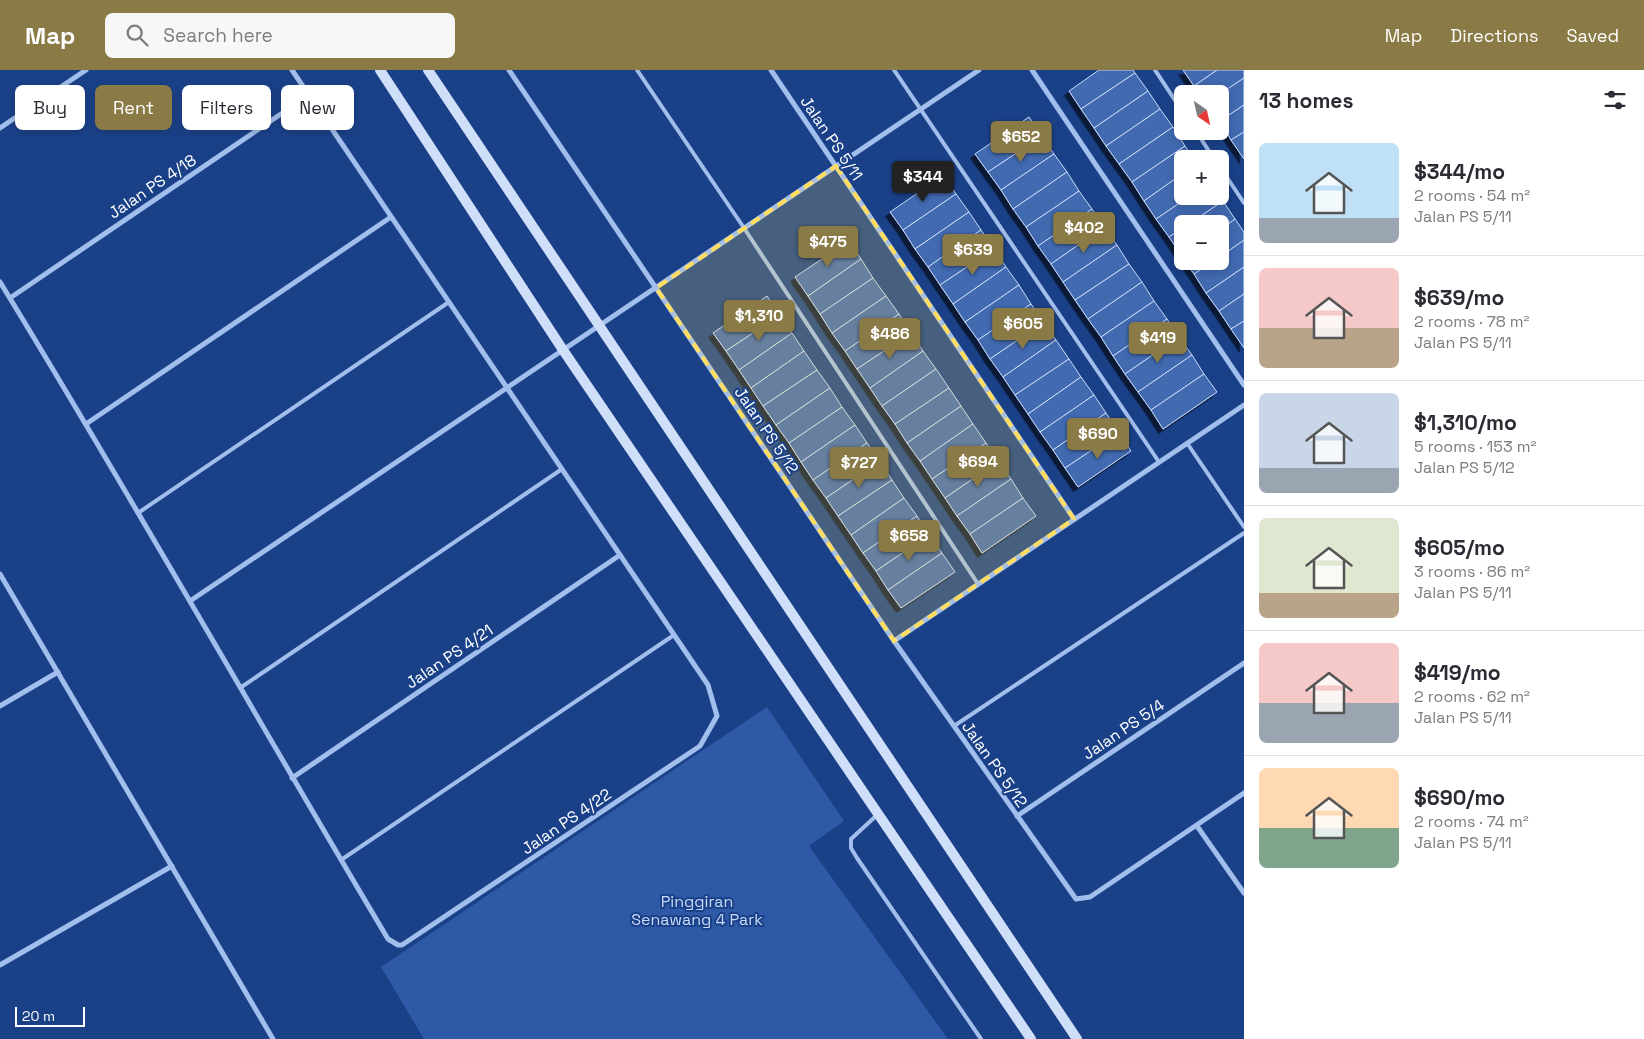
<!DOCTYPE html>
<html lang="en">
<head>
<meta charset="utf-8">
<style>
	body { margin:0; font-family:"Space Grotesk",sans-serif; background:#f7f7f7; color:#2b2b33; height:100vh; display:flex; flex-direction:column; font-size:19px; white-space:nowrap }
	* { box-sizing:border-box; margin:0 }
	p { font-size:16px; color:#7c7c81 }
	.icon { flex:none; width:28px; height:28px; fill:none; stroke:currentColor; stroke-width:2; stroke-linecap:round; stroke-linejoin:round }
	.map { position:relative; flex:1; overflow:hidden }
	.side { display:flex; flex-direction:column; background:#fff; width:400px }
	.side>* { flex:none }
	.hud { position:absolute; left:15px; top:15px; width:475px; height:45px; display:flex; gap:10px }
	.needle { width:32px; rotate:146deg }
	.buttons { position:absolute; left:1174px; top:15px; display:grid; gap:10px }
	.buttons a { display:grid; place-items:center; width:55px; height:55px; border-radius:8px; background:#fff; box-shadow:0 2px 8px #0003; font-size:25px }
	.scale { position:absolute; left:15px; bottom:12px; width:70px; box-sizing:border-box; padding-left:5px; border:2px solid #fff; border-top:0; font-size:14px; line-height:18px; white-space:nowrap; color:#fff; -webkit-text-stroke:4px #1a4188; paint-order:stroke }
	.price { position:absolute; translate:-50% -42px; padding:0 11px; border-radius:5px; background:#8a7b46; color:#fff; font-size:16px; line-height:32px; filter:drop-shadow(0 1px 2px #0008) }
	.price::after { content:''; position:absolute; left:50%; top:30px; width:15px; height:11px; margin-left:-8px; background:inherit; clip-path:polygon(0 0,100% 0,50% 100%) }
	.price.selected { background:#222; color:#fff }
	ul { padding:0; list-style:none }
	li { display:flex; align-items:center; gap:15px; height:125px; padding:0 15px }
	li+li { border-top:1px solid #e1e1e2 }
	li span { display:grid; place-items:center; flex:none; width:140px; height:100px; border-radius:8px; color:#555 }
	li>.icon { margin-inline-start:auto }
	span .icon { width:60px; height:60px; fill:#fffc; stroke-width:1 }
	li b { font-size:21px }
	h2 { display:flex; justify-content:space-between; align-items:center; height:60px; padding:0 15px; font-size:21px }
	.tag { padding:0 18px; border-radius:8px; background:#fff; box-shadow:0 2px 8px #0003; font-size:18px; line-height:45px }
	.tag.selected { background:#8a7b46; color:#fff }
	header { display:flex; align-items:center; gap:30px; box-sizing:border-box; height:70px; padding:0 25px; background:#8a7b46; color:#fff }
	header strong { font-size:24px }
	nav { display:flex; gap:28px; margin-inline-start:auto; font-size:18px }
	.search { width:350px; height:45px; background:#f7f7f7; display:flex; align-items:center; gap:12px; box-sizing:border-box; padding:0 18px; border-radius:8px; color:#7c7c81; font-size:19px }
	main { display:flex; flex:1; min-height:0 }
	.map>svg:first-child { display:block }
	.green { fill:#2d59a6 }
	.building { fill:#436ab1; stroke:#c8daf9; filter:url(#shadow) }
	.lines { fill:none; stroke-linecap:round; stroke-linejoin:round }
	.lane { stroke:#a2beec; stroke-width:4 }
	.street { stroke:#a2beec; stroke-width:5 }
	.secondary { stroke:#cfdef9; stroke-width:10 }
	.marked { fill:#ffdd5e; fill-opacity:0.2; stroke:#ffdd5e; stroke-width:4; stroke-dasharray:10 6; stroke-linejoin:round }
	.labels { text-anchor:middle; stroke-width:4; stroke-linejoin:round; paint-order:stroke }
	.street-label { font-size:16px; fill:#fff; stroke:#1a4188 }
	.park-label { font-size:16px; fill:#c8daf9; stroke:#1a4188 }
</style>
</head>
<body>
<header>
<strong>Map</strong>
<div class="search"><svg class="icon" aria-label="search" viewBox="0 0 24 24"><circle cx="10" cy="10" r="6"/><path d="M15 15l6 6"/></svg>Search here</div>
<nav><a>Map</a><a>Directions</a><a>Saved</a></nav>
</header>
<main>
<div class="map">
<svg width="1244" height="969" viewBox="0 0 1244 969">
	<defs>
		<filter id="shadow"><feDropShadow dx="-4.5" dy="4.5" stdDeviation="0" flood-color="#0009"/></filter>
	</defs>
	<rect width="100%" height="100%" fill="#1a4188"/>
	<polygon class="green" points="767,637 844,751 809,776 948,969 424,969 381,897"/>
	<g class="building">
		<polygon points="1099,0 1133,0 1135,3 1081,39 1069,21"/>
		<polygon points="1183,0 1217,0 1194,16"/>
		<polygon points="1217,0 1244,0 1244,8 1220,24 1200,24 1194,16"/>
		<polygon points="1135,3 1148,21 1094,58 1081,39"/>
		<polygon points="1244,8 1244,35 1220,51 1220,24"/>
		<polygon points="1148,21 1160,39 1106,76 1094,58"/>
		<polygon points="1244,35 1244,62 1231,70 1220,51"/>
		<polygon points="1160,39 1173,57 1119,94 1106,76"/>
		<polygon points="1029,47 1042,66 988,102 975,84"/>
		<polygon points="1173,57 1185,76 1132,112 1119,94"/>
		<polygon points="1244,62 1244,89 1231,70"/>
		<polygon points="1042,66 1054,84 1001,120 988,102"/>
		<polygon points="1185,76 1194,89 1182,89 1182,104 1144,131 1132,112"/>
		<polygon points="1054,84 1067,102 1013,139 1001,120"/>
		<polygon points="1067,102 1079,121 1026,157 1013,139"/>
		<polygon points="1182,104 1182,126 1190,126 1156,149 1144,131"/>
		<polygon points="944,105 956,124 903,160 890,142"/>
		<polygon points="1079,121 1092,139 1038,176 1026,157"/>
		<polygon points="956,124 969,142 915,179 903,160"/>
		<polygon points="1190,126 1219,126 1223,131 1189,154 1182,154 1182,158 1169,167 1156,149"/>
		<polygon points="1223,131 1235,149 1220,160 1220,154 1189,154"/>
		<polygon points="1092,139 1104,157 1051,194 1038,176"/>
		<polygon points="969,142 981,160 928,197 915,179"/>
		<polygon points="1235,149 1244,162 1244,170 1220,187 1220,160"/>
		<polygon points="1104,157 1117,175 1063,212 1051,194"/>
		<polygon points="1182,158 1182,186 1169,167"/>
		<polygon points="981,160 994,179 940,215 928,197"/>
		<polygon points="1244,170 1244,197 1206,223 1194,204 1213,191 1220,191 1220,187"/>
		<polygon points="849,171 861,189 808,226 795,207"/>
		<polygon points="1117,175 1129,194 1075,230 1063,212"/>
		<polygon points="994,179 1006,197 953,234 940,215"/>
		<polygon points="861,189 873,208 820,244 808,226"/>
		<polygon points="1185,191 1213,191 1194,204"/>
		<polygon points="1129,194 1142,212 1088,249 1075,230"/>
		<polygon points="1006,197 1019,215 965,252 953,234"/>
		<polygon points="1244,197 1244,224 1219,241 1206,223"/>
		<polygon points="873,208 886,226 832,263 820,244"/>
		<polygon points="1142,212 1154,231 1101,267 1088,249"/>
		<polygon points="1019,215 1031,234 978,270 965,252"/>
		<polygon points="1244,224 1244,251 1231,259 1219,241"/>
		<polygon points="767,226 780,245 726,281 713,263"/>
		<polygon points="886,226 899,244 845,281 832,263"/>
		<polygon points="1154,231 1167,249 1113,286 1101,267"/>
		<polygon points="1031,234 1044,252 990,289 978,270"/>
		<polygon points="899,244 911,263 857,299 845,281"/>
		<polygon points="780,245 792,263 739,300 726,281"/>
		<polygon points="1167,249 1179,267 1125,304 1113,286"/>
		<polygon points="1244,251 1244,278 1231,259"/>
		<polygon points="1044,252 1056,270 1003,307 990,289"/>
		<polygon points="792,263 804,281 751,318 739,300"/>
		<polygon points="911,263 923,281 870,318 857,299"/>
		<polygon points="1179,267 1192,285 1138,322 1125,304"/>
		<polygon points="1056,270 1069,289 1015,325 1003,307"/>
		<polygon points="804,281 817,300 763,336 751,318"/>
		<polygon points="923,281 936,299 882,336 870,318"/>
		<polygon points="1192,285 1204,304 1151,340 1138,322"/>
		<polygon points="1069,289 1081,307 1028,344 1015,325"/>
		<polygon points="936,299 949,318 895,354 882,336"/>
		<polygon points="817,300 830,318 776,355 763,336"/>
		<polygon points="1204,304 1217,322 1163,359 1151,340"/>
		<polygon points="1081,307 1094,325 1040,362 1028,344"/>
		<polygon points="830,318 842,337 789,373 776,355"/>
		<polygon points="949,318 961,336 907,373 895,354"/>
		<polygon points="1094,325 1106,343 1053,380 1040,362"/>
		<polygon points="961,336 973,354 920,391 907,373"/>
		<polygon points="842,337 855,355 801,392 789,373"/>
		<polygon points="1106,343 1119,362 1065,398 1053,380"/>
		<polygon points="973,354 986,373 932,409 920,391"/>
		<polygon points="855,355 867,373 813,410 801,392"/>
		<polygon points="1119,362 1131,381 1078,417 1065,398"/>
		<polygon points="867,373 880,391 826,428 813,410"/>
		<polygon points="986,373 999,391 945,428 932,409"/>
		<polygon points="880,391 892,410 838,446 826,428"/>
		<polygon points="999,391 1011,409 957,446 945,428"/>
		<polygon points="1011,409 1023,428 970,464 957,446"/>
		<polygon points="892,410 904,428 851,465 838,446"/>
		<polygon points="904,428 917,446 863,483 851,465"/>
		<polygon points="1023,428 1036,446 982,483 970,464"/>
		<polygon points="917,446 929,465 876,501 863,483"/>
		<polygon points="929,465 942,483 888,520 876,501"/>
		<polygon points="942,483 955,502 901,538 888,520"/>
	</g>
	<g class="lines">
		<g class="lane">
			<polyline points="637,0 744,158 978,514"/>
			<polyline points="894,0 1159,392"/>
			<polyline points="1155,0 1182,41"/>
			<polyline points="1196,61 1214,89"/>
			<polyline points="1220,97 1244,133"/>
			<polyline points="1187,373 1244,457"/>
			<polyline points="138,443 449,232"/>
			<polyline points="240,618 562,399"/>
			<polyline points="954,656 1244,463"/>
			<polyline points="877,745 851,769 851,778 857,788 981,969"/>
			<polyline points="341,790 674,565"/>
		</g>
		<g class="street">
			<polyline points="509,0 894,571 1076,829 1090,827 1244,723"/>
			<polyline points="771,0 1074,449"/>
			<polyline points="1032,0 1244,315"/>
			<polyline points="0,58 86,0"/>
			<path d="M0,212C133,429 258,651 388,869L398,875H402L700,676L717,646L708,615L292,0"/>
			<polyline points="10,228 309,25"/>
			<polyline points="86,354 391,147"/>
			<polyline points="0,504 273,969"/>
			<polyline points="190,531 979,0"/>
			<polyline points="894,571 1244,335"/>
			<polyline points="0,636 58,602"/>
			<polyline points="292,708 620,485"/>
			<polyline points="1017,746 1244,593"/>
			<polyline points="1197,756 1244,823"/>
			<polyline points="0,895 172,796"/>
		</g>
		<g class="secondary">
			<polyline points="380,0 563,280 1031,969"/>
			<polyline points="428,0 1077,969"/>
		</g>
	</g>
	<path class="marked" d="M836,96L1074,449L894,571L656,218Z"/>
	<g class="labels">
		<g class="street-label">
			<text transform="translate(832 68) rotate(56)" y="6">Jalan PS 5/11</text>
			<text transform="translate(152 116) rotate(-34)" y="6">Jalan PS 4/18</text>
			<text transform="translate(767 360) rotate(56)" y="6">Jalan PS 5/12</text>
			<text transform="translate(449 586) rotate(-34)" y="6">Jalan PS 4/21</text>
			<text transform="translate(1123 659) rotate(-34)" y="6">Jalan PS 5/4</text>
			<text transform="translate(995 694) rotate(55)" y="6">Jalan PS 5/12</text>
			<text transform="translate(566 751) rotate(-34)" y="6">Jalan PS 4/22</text>
		</g>
		<g class="park-label">
			<text x="697" y="837">Pinggiran<tspan x="697" dy="18">Senawang 4 Park</tspan></text>
		</g>
	</g>
</svg>
<div class="buttons">
<a><svg class="needle" viewBox="-14 -14 28 28"><path d="M0-13l5 13h-10z" fill="#e53935"/><path d="M0 13l5-13h-10z" fill="#7c7c81"/></svg></a>
<a>+</a>
<a>−</a>
</div>
<div class="scale">20 m</div>
<b class="price" style="left:1021px;top:93px">$652</b>
<b class="price selected" style="left:923px;top:133px">$344</b>
<b class="price" style="left:1084px;top:184px">$402</b>
<b class="price" style="left:828px;top:198px">$475</b>
<b class="price" style="left:973px;top:206px">$639</b>
<b class="price" style="left:759px;top:272px">$1,310</b>
<b class="price" style="left:1023px;top:280px">$605</b>
<b class="price" style="left:890px;top:290px">$486</b>
<b class="price" style="left:1158px;top:294px">$419</b>
<b class="price" style="left:1098px;top:390px">$690</b>
<b class="price" style="left:978px;top:418px">$694</b>
<b class="price" style="left:859px;top:419px">$727</b>
<b class="price" style="left:909px;top:492px">$658</b>
<div class="hud">
<a class="tag">Buy</a>
<a class="tag selected">Rent</a>
<a class="tag">Filters</a>
<a class="tag">New</a>
</div>
</div>
<section class="side">
<h2>13 homes<svg class="icon" aria-label="filters" viewBox="0 0 24 24"><path d="M4 7h16M4 17h16"/><circle cx="9" cy="7" r="2"/><circle cx="15" cy="17" r="2"/></svg></h2>
<ul>
<li><span style="background:linear-gradient(#bfe0f5 75%,#9aa5b1 0)"><svg class="icon" aria-label="home" viewBox="0 0 24 24"><path d="M3 11l9-7 9 7M6 9v11h12V9"/></svg></span><div><b>$344/mo</b><p>2 rooms · 54 m²</p><p>Jalan PS 5/11</p></div></li>
<li><span style="background:linear-gradient(#f6c9c9 60%,#b9a48a 0)"><svg class="icon" aria-label="home" viewBox="0 0 24 24"><path d="M3 11l9-7 9 7M6 9v11h12V9"/></svg></span><div><b>$639/mo</b><p>2 rooms · 78 m²</p><p>Jalan PS 5/11</p></div></li>
<li><span style="background:linear-gradient(#c9d6e8 75%,#9aa5b1 0)"><svg class="icon" aria-label="home" viewBox="0 0 24 24"><path d="M3 11l9-7 9 7M6 9v11h12V9"/></svg></span><div><b>$1,310/mo</b><p>5 rooms · 153 m²</p><p>Jalan PS 5/12</p></div></li>
<li><span style="background:linear-gradient(#dfe7d0 75%,#b9a48a 0)"><svg class="icon" aria-label="home" viewBox="0 0 24 24"><path d="M3 11l9-7 9 7M6 9v11h12V9"/></svg></span><div><b>$605/mo</b><p>3 rooms · 86 m²</p><p>Jalan PS 5/11</p></div></li>
<li><span style="background:linear-gradient(#f6c9c9 60%,#9aa5b1 0)"><svg class="icon" aria-label="home" viewBox="0 0 24 24"><path d="M3 11l9-7 9 7M6 9v11h12V9"/></svg></span><div><b>$419/mo</b><p>2 rooms · 62 m²</p><p>Jalan PS 5/11</p></div></li>
<li><span style="background:linear-gradient(#ffd9b3 60%,#7fa58c 0)"><svg class="icon" aria-label="home" viewBox="0 0 24 24"><path d="M3 11l9-7 9 7M6 9v11h12V9"/></svg></span><div><b>$690/mo</b><p>2 rooms · 74 m²</p><p>Jalan PS 5/11</p></div></li>
</ul>
</section>
</main>
</body>
</html>
